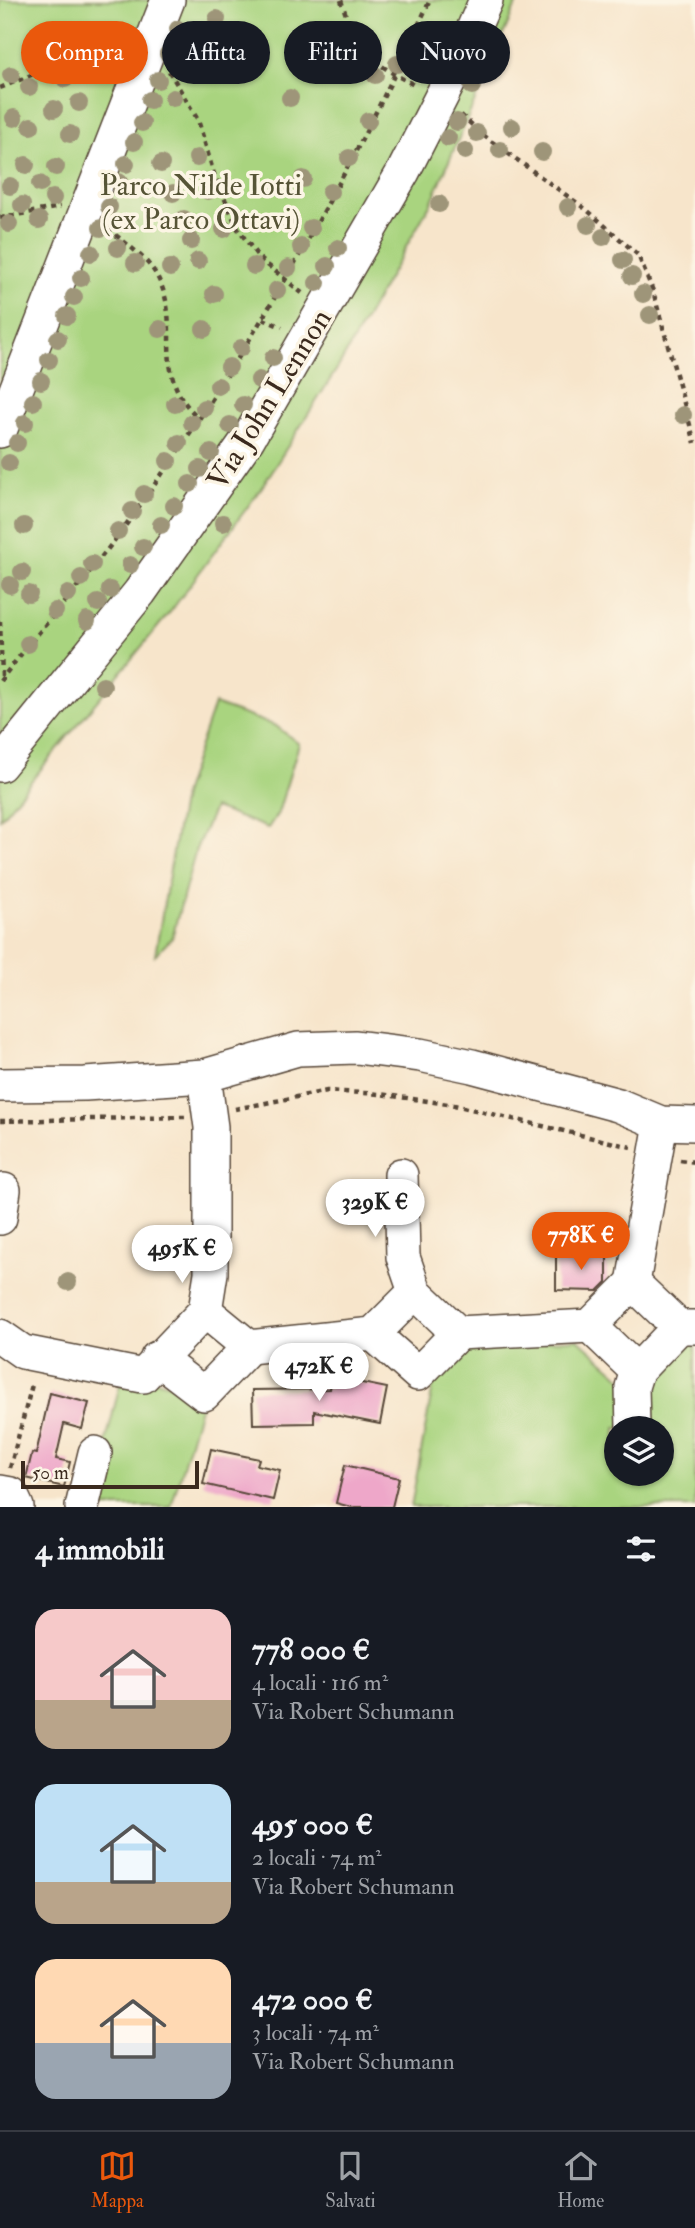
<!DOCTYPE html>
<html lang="it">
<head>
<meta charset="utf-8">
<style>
	body { margin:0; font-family:"IM FELL Double Pica",serif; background:#242831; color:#f1f3f6; height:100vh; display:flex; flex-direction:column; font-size:26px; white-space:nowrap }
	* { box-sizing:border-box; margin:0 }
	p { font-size:23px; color:#9ea1a6 }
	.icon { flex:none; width:38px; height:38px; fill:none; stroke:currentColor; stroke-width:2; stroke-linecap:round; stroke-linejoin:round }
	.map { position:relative; height:1507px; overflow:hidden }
	.drawer { display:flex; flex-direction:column; background:#171b24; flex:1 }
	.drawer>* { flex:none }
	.hud { position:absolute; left:21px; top:21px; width:654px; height:63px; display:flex; gap:14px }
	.fabs { position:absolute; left:604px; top:1416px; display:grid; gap:14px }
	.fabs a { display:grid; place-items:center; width:70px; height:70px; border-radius:50%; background:#171b24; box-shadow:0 2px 5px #0004; font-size:35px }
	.scale { position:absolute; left:21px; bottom:18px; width:178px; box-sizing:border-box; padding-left:7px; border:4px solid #3b2a1e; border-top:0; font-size:19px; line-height:24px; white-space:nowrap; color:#3b2a1e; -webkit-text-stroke:5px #fcf5e5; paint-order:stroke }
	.price { position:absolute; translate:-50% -60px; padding:0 16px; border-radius:24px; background:#fff; color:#222; font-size:23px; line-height:46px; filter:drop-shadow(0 2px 4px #0008) }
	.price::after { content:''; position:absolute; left:50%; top:42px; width:21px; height:16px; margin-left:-10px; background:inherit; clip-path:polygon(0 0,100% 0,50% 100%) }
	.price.active { background:#ea580c; color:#fff }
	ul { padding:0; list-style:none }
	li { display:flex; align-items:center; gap:21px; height:175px; padding:0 35px }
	li span { display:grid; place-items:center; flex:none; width:196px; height:140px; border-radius:21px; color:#555 }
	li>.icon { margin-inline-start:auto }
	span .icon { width:84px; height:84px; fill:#fffc; stroke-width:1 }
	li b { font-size:30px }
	h2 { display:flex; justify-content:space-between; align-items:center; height:84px; padding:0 35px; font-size:30px }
	.pill { padding:0 24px; border-radius:32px; background:#171b24; box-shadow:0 2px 5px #0004; font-size:24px; line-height:63px }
	.pill.active { background:#ea580c; color:#fff }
	.menu { display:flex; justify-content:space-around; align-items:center; height:98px; border-top:2px solid #363941; background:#171b24; font-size:19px; color:#9ea1a6 }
	.menu a { display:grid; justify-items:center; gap:4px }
	.menu .active { color:#ea580c }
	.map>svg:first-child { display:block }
	.green { fill:#a9d47f; stroke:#727f4e; stroke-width:2; fill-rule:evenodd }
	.building { fill:#eea7c9 }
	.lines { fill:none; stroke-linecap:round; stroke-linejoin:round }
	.minor-casing { stroke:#574638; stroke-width:36 }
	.path { stroke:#574638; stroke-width:4.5; stroke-dasharray:5 5; stroke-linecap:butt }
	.minor { stroke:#fff; stroke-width:33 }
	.tree { fill:#9e9579 }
	.labels { text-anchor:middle; stroke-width:7; stroke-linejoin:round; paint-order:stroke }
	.park-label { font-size:30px; fill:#565436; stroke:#fcf5e5 }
	.street-label { font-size:30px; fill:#3b2a1e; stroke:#fcf5e5 }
</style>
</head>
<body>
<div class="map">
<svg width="695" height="1507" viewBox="0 0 695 1507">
	<rect width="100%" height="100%" fill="#fcf5e5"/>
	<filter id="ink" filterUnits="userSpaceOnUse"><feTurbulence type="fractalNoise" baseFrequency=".0143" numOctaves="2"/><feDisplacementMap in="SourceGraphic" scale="14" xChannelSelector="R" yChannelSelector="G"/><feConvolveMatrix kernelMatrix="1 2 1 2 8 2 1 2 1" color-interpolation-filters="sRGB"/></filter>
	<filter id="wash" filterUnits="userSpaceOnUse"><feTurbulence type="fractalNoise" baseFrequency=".00686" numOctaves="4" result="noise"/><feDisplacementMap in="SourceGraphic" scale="28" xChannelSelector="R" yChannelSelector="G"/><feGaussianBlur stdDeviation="1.57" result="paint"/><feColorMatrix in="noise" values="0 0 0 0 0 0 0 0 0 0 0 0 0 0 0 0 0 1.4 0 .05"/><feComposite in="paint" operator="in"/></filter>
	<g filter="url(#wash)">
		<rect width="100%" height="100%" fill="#f7e5cb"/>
		<g class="green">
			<polygon points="0,0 518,0 432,201 340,364 260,490 171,611 0,819"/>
			<polygon points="214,704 276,726 299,744 278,813 268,828 214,808 196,849 172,938 155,955 183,795"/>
			<path d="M695,1327V1507H411L434,1380L466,1347L578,1339L632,1387ZM616,1428H662V1474H616Z"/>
			<polygon points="143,1376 204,1394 171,1507 90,1507 120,1384"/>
		</g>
		<g id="blocks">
			<g class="building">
				<polygon points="556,1254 607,1254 607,1282 598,1291 556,1290"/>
				<polygon points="332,1377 387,1388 380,1424 314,1411 314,1423 253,1424 252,1390 330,1389"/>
				<polygon points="50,1393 89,1403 82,1429 64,1424 56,1459 70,1462 64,1487 26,1478 32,1453 36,1454"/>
				<polygon points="211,1449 259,1459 257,1465 280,1470 273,1500 203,1484"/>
				<polygon points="345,1465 399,1478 392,1507 351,1507 336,1503"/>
			</g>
		</g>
	</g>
	<g filter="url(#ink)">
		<use href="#blocks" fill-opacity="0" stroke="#574638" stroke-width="2"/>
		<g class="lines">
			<g class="minor-casing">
				<g id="minor">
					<polyline points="0,431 168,0"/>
					<polyline points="0,765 140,592 248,439 403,172 456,68 486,0"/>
					<polyline points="0,1085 85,1084 204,1076 298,1049 356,1047 420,1055 472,1066 618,1105 661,1123 695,1124"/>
					<polyline points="401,1175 403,1257 415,1292"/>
					<polyline points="0,1218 4,1190"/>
					<polyline points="633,1283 661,1123"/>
					<polyline points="205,1311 249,1347 373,1334 415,1292 458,1333 590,1326 633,1283 679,1327 695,1327"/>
					<polyline points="590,1326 637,1371 679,1327"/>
					<polyline points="373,1334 418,1374 458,1333"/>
					<polyline points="0,1336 23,1352 143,1376 205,1311 211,1273 211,1127 204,1076"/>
					<polyline points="157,1358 204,1394 249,1347"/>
					<polyline points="633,1428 632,1387 637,1371"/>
					<polyline points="0,1492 11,1494 17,1507"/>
					<polyline points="82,1507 95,1453"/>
				</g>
			</g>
			<g class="path">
				<path d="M341,0C357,51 369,61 416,86"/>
				<polyline points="169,71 198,120 214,174 238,229 259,258 302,293"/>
				<polyline points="0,88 72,58 120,50"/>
				<polyline points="461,115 488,139 587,210 638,255 653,291 695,443"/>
				<polyline points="0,218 60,207"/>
				<path d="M108,229C124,242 149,259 158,278C184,329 148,374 200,419"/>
				<polyline points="263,319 282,327"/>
				<polyline points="0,621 2,677"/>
				<path d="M0,681C43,625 92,573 133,515C249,354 347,180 430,0"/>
				<polyline points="235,1109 327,1091 380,1094 454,1105 631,1147"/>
				<polyline points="0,1121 185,1117"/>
				<polyline points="680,1160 695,1162"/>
				<polyline points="10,1468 33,1381"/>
			</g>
			<use href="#minor" class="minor"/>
		</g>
		<g class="tree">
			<circle cx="217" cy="19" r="9"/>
			<circle cx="178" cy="29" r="9"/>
			<circle cx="341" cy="37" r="9"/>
			<circle cx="367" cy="43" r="9"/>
			<circle cx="102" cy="48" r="9"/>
			<circle cx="71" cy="54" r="9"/>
			<circle cx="168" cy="54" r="9"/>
			<circle cx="355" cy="59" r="9"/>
			<circle cx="397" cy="64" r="9"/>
			<circle cx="41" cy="65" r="9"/>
			<circle cx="91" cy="69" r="9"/>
			<circle cx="11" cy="75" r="9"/>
			<circle cx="375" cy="75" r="9"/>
			<circle cx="65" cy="79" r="9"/>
			<circle cx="158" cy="80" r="9"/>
			<circle cx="472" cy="86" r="9"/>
			<circle cx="29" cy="87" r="9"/>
			<circle cx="173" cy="98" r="9"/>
			<circle cx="290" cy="98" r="9"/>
			<circle cx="150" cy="100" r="9"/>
			<circle cx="79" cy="103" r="9"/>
			<circle cx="54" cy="109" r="9"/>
			<circle cx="14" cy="118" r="9"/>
			<circle cx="368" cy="121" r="9"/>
			<circle cx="457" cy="122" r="9"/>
			<circle cx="142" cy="123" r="9"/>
			<circle cx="31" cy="126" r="9"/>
			<circle cx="512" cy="127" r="9"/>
			<circle cx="477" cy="133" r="9"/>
			<circle cx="70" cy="134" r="9"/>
			<circle cx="448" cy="138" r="9"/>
			<circle cx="134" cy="142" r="9"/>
			<circle cx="500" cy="150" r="9"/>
			<circle cx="465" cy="151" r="9"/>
			<circle cx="542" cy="152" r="9"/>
			<circle cx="197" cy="158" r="9"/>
			<circle cx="349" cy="158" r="9"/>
			<circle cx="126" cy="164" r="9"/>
			<circle cx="161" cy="164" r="9"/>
			<circle cx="26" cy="165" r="9"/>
			<circle cx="56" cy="167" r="9"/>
			<circle cx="303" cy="179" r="9"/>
			<circle cx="119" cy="182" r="9"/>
			<circle cx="40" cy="184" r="9"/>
			<circle cx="10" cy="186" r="9"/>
			<circle cx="208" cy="191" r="9"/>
			<circle cx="330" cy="192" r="9"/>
			<circle cx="173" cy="193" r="9"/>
			<circle cx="53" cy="198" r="9"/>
			<circle cx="439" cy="204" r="9"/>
			<circle cx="22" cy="205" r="9"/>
			<circle cx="109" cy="207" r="9"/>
			<circle cx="568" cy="207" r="9"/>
			<circle cx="184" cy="219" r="9"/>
			<circle cx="39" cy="220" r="9"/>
			<circle cx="286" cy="222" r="9"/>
			<circle cx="9" cy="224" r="9"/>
			<circle cx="588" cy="225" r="9"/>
			<circle cx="101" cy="228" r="9"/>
			<circle cx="311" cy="228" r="9"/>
			<circle cx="224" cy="229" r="9"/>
			<circle cx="603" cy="237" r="9"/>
			<circle cx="191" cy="241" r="9"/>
			<circle cx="301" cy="247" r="9"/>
			<circle cx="118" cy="248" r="9"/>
			<circle cx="338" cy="248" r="9"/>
			<circle cx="91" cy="253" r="9"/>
			<circle cx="623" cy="260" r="9"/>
			<circle cx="198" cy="261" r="9"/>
			<circle cx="135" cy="263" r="9"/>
			<circle cx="254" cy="266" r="9"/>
			<circle cx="327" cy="266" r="9"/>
			<circle cx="170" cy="268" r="9"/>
			<circle cx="288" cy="268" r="9"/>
			<circle cx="632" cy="276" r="9"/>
			<circle cx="81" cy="278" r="9"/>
			<circle cx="317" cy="283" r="9"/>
			<circle cx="277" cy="290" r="9"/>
			<circle cx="214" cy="294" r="9"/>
			<circle cx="643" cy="294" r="9"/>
			<circle cx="74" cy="297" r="9"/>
			<circle cx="650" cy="315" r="9"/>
			<circle cx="67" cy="316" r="9"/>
			<circle cx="160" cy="329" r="9"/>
			<circle cx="204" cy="329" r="9"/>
			<circle cx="58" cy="339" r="9"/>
			<circle cx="241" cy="348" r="9"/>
			<circle cx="273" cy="358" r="9"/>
			<circle cx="49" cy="360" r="9"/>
			<circle cx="229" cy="367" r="9"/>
			<circle cx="259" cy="380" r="9"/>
			<circle cx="41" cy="381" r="9"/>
			<circle cx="218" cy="386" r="9"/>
			<circle cx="33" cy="402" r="9"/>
			<circle cx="175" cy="404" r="9"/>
			<circle cx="243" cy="405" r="9"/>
			<circle cx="204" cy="408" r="9"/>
			<circle cx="683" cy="415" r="9"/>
			<circle cx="25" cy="423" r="9"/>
			<circle cx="192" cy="423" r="9"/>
			<circle cx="230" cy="425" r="9"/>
			<circle cx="17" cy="443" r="9"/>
			<circle cx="179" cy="443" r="9"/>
			<circle cx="211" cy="453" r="9"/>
			<circle cx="168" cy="461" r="9"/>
			<circle cx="9" cy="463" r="9"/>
			<circle cx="200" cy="469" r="9"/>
			<circle cx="190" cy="484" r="9"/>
			<circle cx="144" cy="494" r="9"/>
			<circle cx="174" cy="506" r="9"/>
			<circle cx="132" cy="511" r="9"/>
			<circle cx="223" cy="523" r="9"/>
			<circle cx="161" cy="525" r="9"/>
			<circle cx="24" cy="526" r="9"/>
			<circle cx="118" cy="531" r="9"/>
			<circle cx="143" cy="547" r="9"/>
			<circle cx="92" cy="564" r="9"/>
			<circle cx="130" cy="565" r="9"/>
			<circle cx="22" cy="572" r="9"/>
			<circle cx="81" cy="578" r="9"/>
			<circle cx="10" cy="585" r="9"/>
			<circle cx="110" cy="590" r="9"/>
			<circle cx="29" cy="594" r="9"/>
			<circle cx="68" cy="594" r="9"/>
			<circle cx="98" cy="603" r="9"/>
			<circle cx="55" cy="611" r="9"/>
			<circle cx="87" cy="621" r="9"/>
			<circle cx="28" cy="644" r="9"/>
			<circle cx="103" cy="686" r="9"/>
			<circle cx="68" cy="1282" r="9"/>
		</g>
	</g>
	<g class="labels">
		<g class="park-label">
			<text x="201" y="195">Parco Nilde Iotti<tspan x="201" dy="34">(ex Parco Ottavi)</tspan></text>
		</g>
		<g class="street-label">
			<text transform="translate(269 399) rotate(-58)" y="10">Via John Lennon</text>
		</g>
	</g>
</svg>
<div class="fabs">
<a><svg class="icon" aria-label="layers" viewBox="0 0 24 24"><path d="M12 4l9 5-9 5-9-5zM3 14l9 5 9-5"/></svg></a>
</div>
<div class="scale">50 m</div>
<b class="price" style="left:375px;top:1239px">329K €</b>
<b class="price active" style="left:581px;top:1272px">778K €</b>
<b class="price" style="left:182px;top:1285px">495K €</b>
<b class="price" style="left:319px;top:1403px">472K €</b>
<div class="hud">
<a class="pill active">Compra</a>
<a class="pill">Affitta</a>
<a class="pill">Filtri</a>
<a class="pill">Nuovo</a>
</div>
</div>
<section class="drawer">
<h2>4 immobili<svg class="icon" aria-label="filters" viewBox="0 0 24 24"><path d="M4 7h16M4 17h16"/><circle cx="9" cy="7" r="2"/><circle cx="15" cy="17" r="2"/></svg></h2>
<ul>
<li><span style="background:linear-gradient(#f6c9c9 65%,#b9a48a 0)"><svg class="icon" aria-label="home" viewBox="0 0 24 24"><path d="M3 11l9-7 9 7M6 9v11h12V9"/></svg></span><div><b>778 000 €</b><p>4 locali · 116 m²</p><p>Via Robert Schumann</p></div></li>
<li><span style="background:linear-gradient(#bfe0f5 70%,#b9a48a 0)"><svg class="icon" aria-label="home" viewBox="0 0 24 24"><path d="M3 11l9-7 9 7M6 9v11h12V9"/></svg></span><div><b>495 000 €</b><p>2 locali · 74 m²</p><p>Via Robert Schumann</p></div></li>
<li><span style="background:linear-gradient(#ffd9b3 60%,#9aa5b1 0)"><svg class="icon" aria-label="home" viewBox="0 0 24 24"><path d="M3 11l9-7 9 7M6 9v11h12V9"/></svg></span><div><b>472 000 €</b><p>3 locali · 74 m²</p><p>Via Robert Schumann</p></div></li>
</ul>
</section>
<nav class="menu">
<a class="active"><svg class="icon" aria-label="map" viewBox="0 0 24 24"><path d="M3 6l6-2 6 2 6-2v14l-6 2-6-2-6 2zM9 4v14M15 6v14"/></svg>Mappa</a>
<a><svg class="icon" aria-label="saved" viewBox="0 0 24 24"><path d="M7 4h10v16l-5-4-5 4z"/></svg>Salvati</a>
<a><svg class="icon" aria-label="home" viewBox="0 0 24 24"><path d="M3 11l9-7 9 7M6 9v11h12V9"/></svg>Home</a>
</nav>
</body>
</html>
